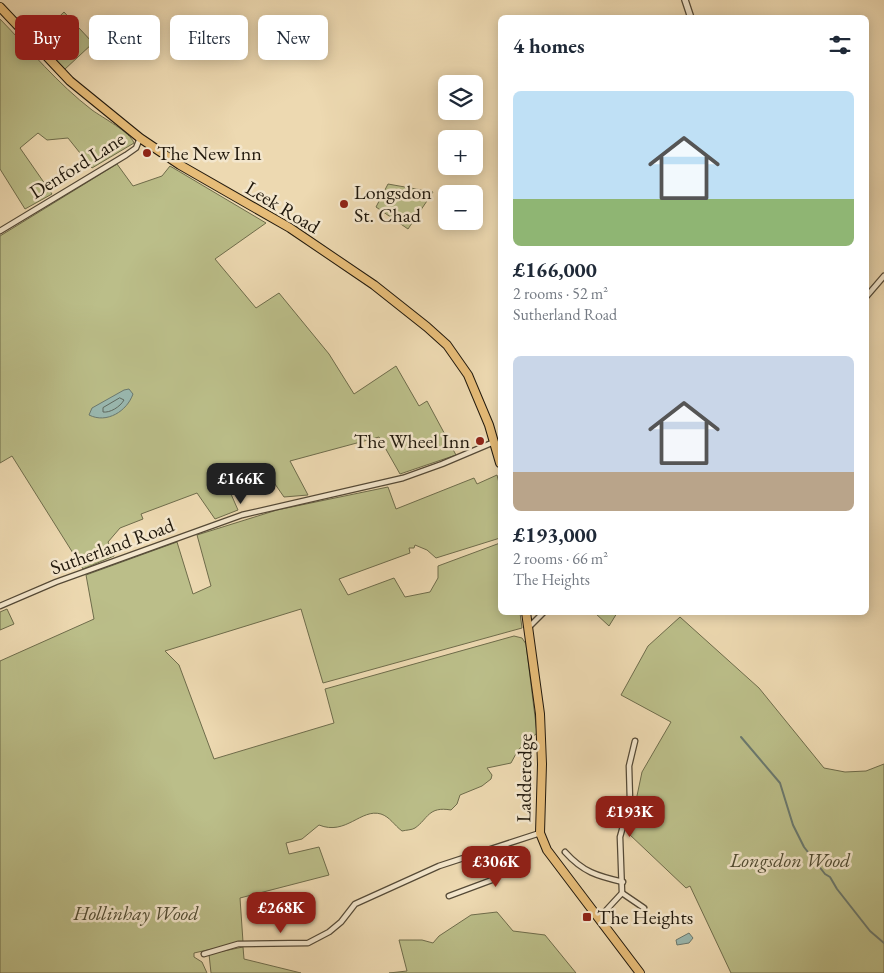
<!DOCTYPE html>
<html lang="en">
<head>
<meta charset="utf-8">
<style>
	body { margin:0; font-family:"EB Garamond",serif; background:#f2f2f3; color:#1f2937; height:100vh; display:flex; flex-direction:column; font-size:19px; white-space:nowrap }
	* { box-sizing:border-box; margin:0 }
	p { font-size:16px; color:#747a83 }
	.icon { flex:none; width:28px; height:28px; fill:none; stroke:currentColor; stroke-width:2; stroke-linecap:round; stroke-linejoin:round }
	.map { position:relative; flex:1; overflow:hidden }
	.drawer { position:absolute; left:498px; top:15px; width:371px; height:600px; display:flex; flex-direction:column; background:#fff; border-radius:8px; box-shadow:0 2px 12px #0003 }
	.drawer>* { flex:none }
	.banner { position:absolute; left:15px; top:15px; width:408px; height:45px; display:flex; gap:10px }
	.fabs { position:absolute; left:438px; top:75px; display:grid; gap:10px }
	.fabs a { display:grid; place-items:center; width:45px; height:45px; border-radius:8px; background:#fff; box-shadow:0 2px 12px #0003; font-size:25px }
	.price { position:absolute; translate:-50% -42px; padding:0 11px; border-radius:10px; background:#8f2418; color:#fff; font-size:16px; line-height:32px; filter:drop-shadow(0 1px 2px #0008) }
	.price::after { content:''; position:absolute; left:50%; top:30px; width:15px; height:11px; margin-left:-8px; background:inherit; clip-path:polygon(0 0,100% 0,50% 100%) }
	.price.on { background:#222; color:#fff }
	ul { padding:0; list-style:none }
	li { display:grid; align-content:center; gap:10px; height:265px; padding:0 15px }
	li span { display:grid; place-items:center; height:155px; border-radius:8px; color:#555 }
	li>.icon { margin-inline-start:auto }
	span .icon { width:90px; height:90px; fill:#fffc; stroke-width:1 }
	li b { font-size:21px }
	h2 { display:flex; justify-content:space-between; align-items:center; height:60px; padding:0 15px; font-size:21px }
	.tag { padding:0 18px; border-radius:8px; background:#fff; box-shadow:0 2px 12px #0003; font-size:18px; line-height:45px }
	.tag.on { background:#8f2418; color:#fff }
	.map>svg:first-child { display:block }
	.green { fill:#bbbe89; stroke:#6e6c4b }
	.water { fill:#9ab9b1; stroke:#6a796f }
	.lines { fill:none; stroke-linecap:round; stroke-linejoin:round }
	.shore { stroke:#5e695f; stroke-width:1 }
	.stream { stroke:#6a796f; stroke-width:2 }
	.minor-casing { stroke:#544936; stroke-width:7 }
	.tertiary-casing { stroke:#544936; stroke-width:8 }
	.trunk-casing { stroke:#21190d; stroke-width:10 }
	.minor { stroke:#f3e6cc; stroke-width:4.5 }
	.tertiary { stroke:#f3e6cc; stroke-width:5.5 }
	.trunk { stroke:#e6bc78; stroke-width:8 }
	.poi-dot { fill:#8f2418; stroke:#f3e6cc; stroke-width:2 }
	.labels { text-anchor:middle; stroke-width:5; stroke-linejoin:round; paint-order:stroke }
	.poi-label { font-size:20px; fill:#21190d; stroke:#f3e6cc; text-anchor:start }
	.street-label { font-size:20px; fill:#21190d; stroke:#f3e6cc }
	.park-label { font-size:20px; font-style:italic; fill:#4f4b32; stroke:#f3e6cc }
</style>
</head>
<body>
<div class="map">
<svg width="884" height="973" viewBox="0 0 884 973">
	<rect width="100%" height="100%" fill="#edd9b1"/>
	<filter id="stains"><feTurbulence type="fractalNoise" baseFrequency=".004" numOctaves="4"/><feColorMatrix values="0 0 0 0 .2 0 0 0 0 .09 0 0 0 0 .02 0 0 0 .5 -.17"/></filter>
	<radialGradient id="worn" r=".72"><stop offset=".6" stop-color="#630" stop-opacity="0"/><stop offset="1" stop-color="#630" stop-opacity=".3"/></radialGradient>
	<g class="green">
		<polygon points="64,12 93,43 64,70 35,40"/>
		<path d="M0,19C30,50 58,84 92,110C103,118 130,132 134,143L92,168L68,138L47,140L38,133L20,148L52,194L25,209L0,169Z"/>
		<polygon points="117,164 133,186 162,176 170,166 266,223 215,259 256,308 279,293 329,354 354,394 396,366 419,406 427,401 456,455 400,474 379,437 290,461 308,495 284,497 268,474 227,485 238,510 215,519 197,493 141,514 143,519 120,528 108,542 114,556 83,569 12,456 0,463 0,236"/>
		<polygon points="388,184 433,192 408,229 376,207"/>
		<path d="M497,475L500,487V538L436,558L427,550L415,545L414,548H409L410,553L339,579L348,595L394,578L405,597L430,592L438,578V566L500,543V612L520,613L522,628L323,683L301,609L165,651L179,665L214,759L334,723L325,689L514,636L522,638L526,644L537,733L518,750L511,763L487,768L492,775L491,779L482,786L460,795L457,804L451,810C428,806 428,819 415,828C412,830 406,830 402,831C394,825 390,817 381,814C361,808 346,836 319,825L302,839L286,843L289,854L319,847L329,875L240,898L243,942L194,953V957L202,962L207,973H0V661L94,619L86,575L177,542L193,594L211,586L197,535L277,510L388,487L396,509L474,478L477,484Z"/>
		<polygon points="7,609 14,624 0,630 0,612"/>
		<polygon points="595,613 617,613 609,626"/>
		<polygon points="680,617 759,688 824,768 845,772 866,771 884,764 884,973 731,973 690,886 686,888 629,834 642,772 671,722 621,695 648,646"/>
		<polygon points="497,912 513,931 545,935 576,973 389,973 407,971 399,940 422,940 433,943 439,936 471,915"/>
		<polygon points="243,947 244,959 301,973 211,973 209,954"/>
	</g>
	<g class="water">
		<path d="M129,389L133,394C127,411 107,424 89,415L92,408L124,390Z"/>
		<polygon points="689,933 693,938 689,943 677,945 676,940"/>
	</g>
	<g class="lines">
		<path class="shore" d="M120,398L124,400C120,407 110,413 103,412V408Z"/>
		<polyline class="stream" points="741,737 780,783 793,825 804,847 825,874 830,877 837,889 870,931 884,943"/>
		<g class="minor-casing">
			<g id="minor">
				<polyline points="0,231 126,155 136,148 140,138"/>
				<polyline points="866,297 884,276"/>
				<polyline points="0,606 56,582 242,515 403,478 442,464 494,442"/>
				<polyline points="529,627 544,612"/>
				<path d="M565,852C583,872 597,876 623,882"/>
				<polyline points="622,893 644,908"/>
				<path d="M449,896L492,880C501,870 499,860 497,848"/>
				<polyline points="598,919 622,893 620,837 630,801 629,766 635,741"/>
				<polyline points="204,954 238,944 308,943 329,932 341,922 355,904 439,866 540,833"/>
			</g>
		</g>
		<g class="tertiary-casing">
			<polyline id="tertiary" points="685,0 691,18"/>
		</g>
		<g class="trunk-casing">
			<g id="trunk">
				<polyline points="0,7 70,81 140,138 180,165 290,228 374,285 427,327 447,345 468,375 489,425 500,463"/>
				<polyline points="526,612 540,714 542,764 540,833 547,850 640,973"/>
			</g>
		</g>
		<use href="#minor" class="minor"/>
		<use href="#tertiary" class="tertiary"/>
		<use href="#trunk" class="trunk"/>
	</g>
	<g class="poi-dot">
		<circle cx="147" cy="153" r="5"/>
		<circle cx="344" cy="204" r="5"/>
		<circle cx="480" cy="441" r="5"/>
		<rect x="582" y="912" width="10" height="10" rx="2.5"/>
	</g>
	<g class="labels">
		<g class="poi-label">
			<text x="157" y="160">The New Inn</text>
			<text x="354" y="199">Longsdon<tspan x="354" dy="23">St. Chad</tspan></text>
			<text x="470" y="448" text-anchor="end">The Wheel Inn</text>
			<text x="597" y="924">The Heights</text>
		</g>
		<g class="street-label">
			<text transform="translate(77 165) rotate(-32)" y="7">Denford Lane</text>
			<text transform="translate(283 207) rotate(31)" y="7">Leek Road</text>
			<text transform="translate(112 546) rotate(-20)" y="7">Sutherland Road</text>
			<text transform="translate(524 778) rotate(-89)" y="7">Ladderedge</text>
		</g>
		<g class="park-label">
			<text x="790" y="867">Longsdon Wood</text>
			<text x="136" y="920">Hollinhay Wood</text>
		</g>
	</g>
	<rect width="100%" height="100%" filter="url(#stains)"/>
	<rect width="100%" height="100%" fill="url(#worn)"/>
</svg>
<div class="fabs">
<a><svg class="icon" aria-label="layers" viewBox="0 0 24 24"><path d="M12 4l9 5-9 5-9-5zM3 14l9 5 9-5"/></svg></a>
<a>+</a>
<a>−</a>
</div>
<b class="price on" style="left:241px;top:505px">£166K</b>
<b class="price" style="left:630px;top:838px">£193K</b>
<b class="price" style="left:496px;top:888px">£306K</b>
<b class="price" style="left:281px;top:934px">£268K</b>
<div class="banner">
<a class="tag on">Buy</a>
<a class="tag">Rent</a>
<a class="tag">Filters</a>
<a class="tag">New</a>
</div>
<section class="drawer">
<h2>4 homes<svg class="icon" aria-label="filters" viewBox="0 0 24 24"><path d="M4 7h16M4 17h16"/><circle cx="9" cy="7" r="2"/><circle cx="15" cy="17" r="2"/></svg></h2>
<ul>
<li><span style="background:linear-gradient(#bfe0f5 70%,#8fb573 0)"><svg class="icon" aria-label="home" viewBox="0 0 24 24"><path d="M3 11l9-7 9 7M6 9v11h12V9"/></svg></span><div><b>£166,000</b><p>2 rooms · 52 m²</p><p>Sutherland Road</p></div></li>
<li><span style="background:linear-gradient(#c9d6e8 75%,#b9a48a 0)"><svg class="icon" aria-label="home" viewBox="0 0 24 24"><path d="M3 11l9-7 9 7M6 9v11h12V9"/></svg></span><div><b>£193,000</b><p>2 rooms · 66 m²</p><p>The Heights</p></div></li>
</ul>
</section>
</div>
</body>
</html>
